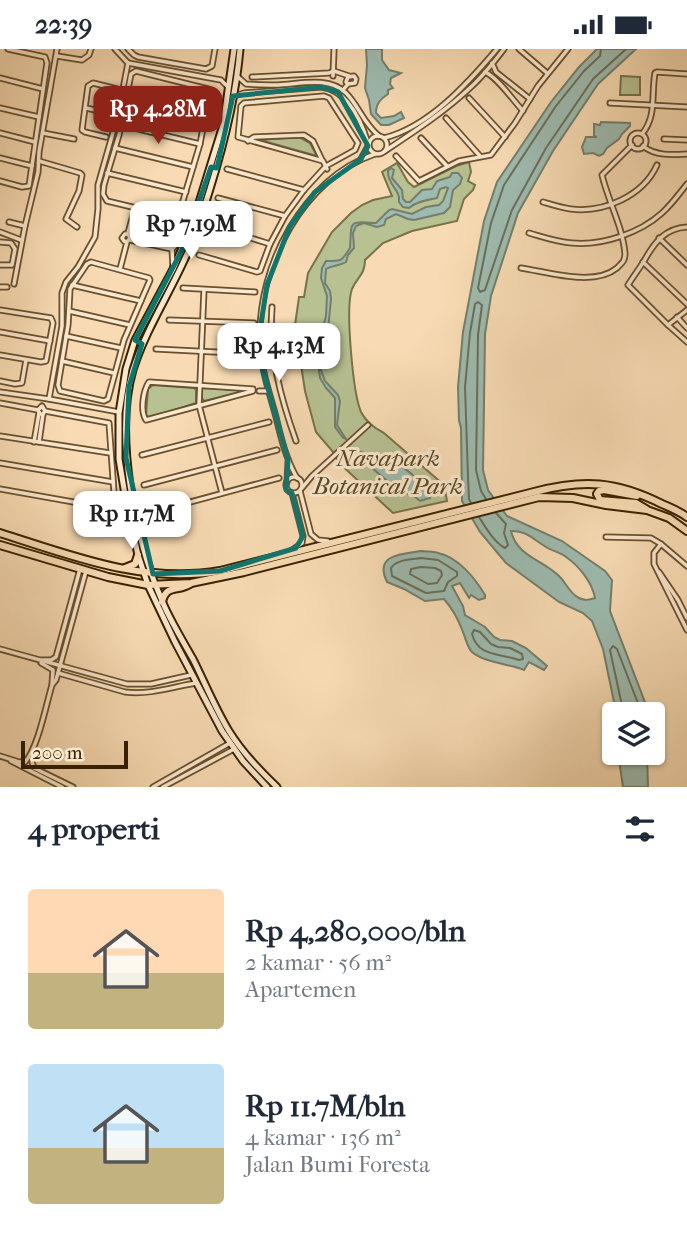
<!DOCTYPE html>
<html lang="id">
<head>
<meta charset="utf-8">
<style>
	body { margin:0; font-family:"IM FELL French Canon",serif; background:#f2f2f3; color:#1f2937; height:100vh; display:flex; flex-direction:column; font-size:26px; white-space:nowrap }
	* { box-sizing:border-box; margin:0 }
	p { font-size:23px; color:#747a83 }
	.icon { flex:none; width:38px; height:38px; fill:none; stroke:currentColor; stroke-width:2; stroke-linecap:round; stroke-linejoin:round }
	.map { position:relative; height:738px; overflow:hidden }
	.details { display:flex; flex-direction:column; background:#fff; flex:1 }
	.details>* { flex:none }
	.buttons { position:absolute; left:602px; top:653px; display:grid; gap:14px }
	.buttons a { display:grid; place-items:center; width:63px; height:63px; border-radius:7px; background:#fff; box-shadow:0 2px 5px #0004; font-size:35px }
	.scale { position:absolute; left:21px; bottom:18px; width:107px; box-sizing:border-box; padding-left:7px; border:4px solid #392201; border-top:0; font-size:19px; line-height:24px; white-space:nowrap; color:#392201; -webkit-text-stroke:5px #fae8ce; paint-order:stroke }
	.price { position:absolute; translate:-50% -60px; padding:0 16px; border-radius:14px; background:#fff; color:#222; font-size:23px; line-height:46px; filter:drop-shadow(0 2px 4px #0008) }
	.price::after { content:''; position:absolute; left:50%; top:42px; width:21px; height:16px; margin-left:-10px; background:inherit; clip-path:polygon(0 0,100% 0,50% 100%) }
	.price.selected { background:#8f2418; color:#fff }
	ul { padding:0; list-style:none }
	li { display:flex; align-items:center; gap:21px; height:175px; padding:0 28px }
	li span { display:grid; place-items:center; flex:none; width:196px; height:140px; border-radius:7px; color:#555 }
	li>.icon { margin-inline-start:auto }
	span .icon { width:84px; height:84px; fill:#fffc; stroke-width:1 }
	li b { font-size:30px }
	h2 { display:flex; justify-content:space-between; align-items:center; height:84px; padding:0 28px; font-size:30px }
	.status { display:flex; justify-content:space-between; align-items:center; height:49px; padding:0 35px; background:#fff; direction:ltr }
	.status svg { height:19px; fill:currentColor }
	.map>svg:first-child { display:block }
	.green { fill:#b7c192; stroke:#78724a; stroke-width:2 }
	.water { fill:#9dbbb0; stroke:#757e6a; stroke-width:2; fill-rule:evenodd }
	.lines { fill:none; stroke-linecap:round; stroke-linejoin:round }
	.shore { stroke:#6b6e58; stroke-width:2 }
	.minor-casing { stroke:#69502e; stroke-width:7 }
	.secondary-casing { stroke:#392201; stroke-width:9 }
	.primary-casing { stroke:#392201; stroke-width:10 }
	.minor { stroke:#fae8ce; stroke-width:3.5 }
	.secondary { stroke:#fae8ce; stroke-width:5 }
	.primary { stroke:#f8dbb4; stroke-width:6 }
	.marked { fill:none; stroke:#0f766e; stroke-width:5; stroke-linejoin:round }
	.labels { text-anchor:middle; stroke-width:6; stroke-linejoin:round; paint-order:stroke }
	.park-label { font-size:24px; font-style:italic; fill:#584a25; stroke:#fae8ce }
</style>
</head>
<body>
<div class="status"><b>22:39</b><svg viewBox="0 0 49 12"><path d="M0 12V9h3v3zM5 12V6h3v6zM10 12V3h3v9zM15 12V0h3v12zM26 1h20v11H26zM47 4h2v5h-2z"/></svg></div>
<div class="map">
<svg width="687" height="738" viewBox="0 0 687 738">
	<rect width="100%" height="100%" fill="#f8dbb4"/>
	<filter id="stains"><feTurbulence type="fractalNoise" baseFrequency=".00286" numOctaves="4"/><feColorMatrix values="0 0 0 0 .2 0 0 0 0 .09 0 0 0 0 .02 0 0 0 .5 -.17"/></filter>
	<radialGradient id="worn" r=".72"><stop offset=".6" stop-color="#630" stop-opacity="0"/><stop offset="1" stop-color="#630" stop-opacity=".3"/></radialGradient>
	<g class="green">
		<polygon points="621,27 640,28 640,46 620,46"/>
		<polygon points="299,88 310,94 317,107 260,91"/>
		<path d="M469,113L471,123L468,132L475,136L473,141L464,150L457,172L412,182L383,194L365,211C365,226 357,228 352,240C345,259 353,344 361,363C366,373 374,379 384,384L444,436L447,452L393,464L339,414L334,404L316,383L305,342L295,276L299,248H304L308,224L332,183L351,164L362,156L373,151L392,147L382,123L397,114L408,133L414,138L456,117Z"/>
		<polygon points="153,336 194,339 196,341 196,354 150,369 146,366 148,340"/>
		<polygon points="204,339 244,341 245,342 204,352 202,349 202,340"/>
	</g>
	<g class="water">
		<path d="M366,0H382V11L389,21L401,24L391,29L390,35L393,39L388,41V45C381,50 376,54 376,64L381,69L394,67L401,63L404,69L389,76H381L371,65L369,51L365,39L367,16Z"/>
		<path d="M597,0H636L598,35L553,102L518,164L491,247L485,285L483,421L488,441L507,467L562,492L605,522L612,531L610,562L646,656V665H614V681L612,678L614,653L603,600L592,572L583,564L559,553L506,514L480,483L462,452L461,379L459,371L458,338L463,283L484,172L497,133L551,53L579,18ZM511,482C526,481 534,491 546,498C552,502 560,503 566,508C579,517 592,533 595,549C589,551 585,552 579,549C570,545 566,534 560,528C544,511 517,508 511,482Z"/>
		<polygon points="601,73 630,74 630,77 622,85 619,90 607,99 603,105 599,107 593,104 584,105 582,98 586,88 597,88 594,87 594,75 600,76"/>
		<path d="M391,119L394,121L392,129L402,141L403,150L406,153H410L422,141L432,140L437,132L450,128L452,124H458L462,129L460,135L453,141L450,158L444,164L414,171L408,170L396,165L386,170L384,176L377,178L364,174L356,177L353,184L354,199L348,206L346,213C339,217 333,216 326,220L325,234L330,242L331,250L328,281L322,289L320,294L321,321L325,332L338,346L340,352L337,376L346,390L343,389L335,378V349L326,339L320,329L316,300L317,289L323,278L326,267L327,247L321,229L322,219L326,212C344,212 341,212 350,199C352,172 347,172 376,174L389,161L392,160L412,165L426,158L439,156L443,152L448,139L446,138L440,140L437,149C428,151 417,152 409,159L403,158L399,153C400,142 393,140 390,131C388,128 388,125 388,122Z"/>
		<path d="M354,400C364,406 376,405 387,409C399,413 419,431 429,440L431,443L430,449L420,452L414,447L399,442L357,406Z"/>
		<path d="M421,502C426,503 433,502 438,504C458,508 475,529 485,546V549L479,551L471,546L469,549L460,534L452,537L463,557L465,566L485,578L494,588L500,591L512,592L526,599L547,617L544,621L529,613L524,621C509,615 483,613 472,603C467,598 466,590 463,583C459,572 452,559 444,550L425,552L404,540L387,533C374,506 400,505 421,502Z"/>
		<polygon points="618,704 647,704 648,738 623,738"/>
	</g>
	<g class="lines">
		<g class="shore">
			<polyline points="601,0 600,7 584,22 556,57 504,136 491,174 478,239 480,243 485,241 512,161 546,99 593,30 626,0"/>
			<polyline points="471,454 469,450 468,428 465,338 470,284 475,255 478,253 482,256 478,286 476,421 481,442 486,450"/>
			<path d="M479,468C486,479 494,493 505,499L508,496L504,484L506,475L496,464"/>
			<path d="M421,509L438,511L457,523V527L448,533L444,542L426,544L392,527L391,519C397,510 411,511 421,509Z"/>
			<polygon points="421,518 435,519 441,522 442,526 437,534 428,535 410,525 411,520"/>
			<path d="M474,581L480,583L491,595L498,598L510,599L522,605L523,610L519,611C499,604 478,608 472,585Z"/>
			<polyline points="620,665 621,652 610,601 613,597 617,600 639,657 639,665"/>
		</g>
		<g class="minor-casing">
			<g id="minor">
				<polyline points="115,0 128,14"/>
				<polyline points="128,0 134,6 138,8 206,20 212,17 215,0"/>
				<polyline points="519,0 547,24"/>
				<polyline points="57,7 82,11 89,6 91,0"/>
				<polyline points="128,14 221,31 227,37"/>
				<polyline points="492,14 496,23 530,50"/>
				<polygon points="136,22 208,40 210,42 200,95 179,165 177,168 174,168 107,152 103,145 104,136 119,86 131,25"/>
				<path d="M485,23C498,29 512,50 523,62"/>
				<path d="M237,27L246,35C257,36 268,36 278,36C300,35 329,27 346,44C359,57 363,74 379,87"/>
				<polyline points="333,27 334,0"/>
				<polyline points="252,28 329,24 334,22 349,27"/>
				<polyline points="0,29 43,40"/>
				<polyline points="343,41 348,35 355,34 356,30 354,27 348,28 346,33 348,35"/>
				<path d="M234,47L244,44L321,38C347,41 361,71 368,94"/>
				<polyline points="469,49 505,88"/>
				<polyline points="127,51 205,69"/>
				<polyline points="610,54 687,58"/>
				<polyline points="0,59 39,68"/>
				<polyline points="86,59 118,66"/>
				<polyline points="446,69 480,107"/>
				<polyline points="122,76 200,95"/>
				<polyline points="0,84 35,93"/>
				<polyline points="43,84 74,90"/>
				<circle cx="638" cy="92" r="8"/>
				<path d="M642,85C657,67 651,46 655,24L657,23L687,25"/>
				<circle cx="378" cy="96" r="9"/>
				<polyline points="106,88 85,83 82,81 88,37 93,34 117,40"/>
				<path d="M384,89C429,78 468,34 497,0"/>
				<polyline points="421,89 447,117"/>
				<polyline points="664,90 687,91"/>
				<polyline points="248,92 254,88 304,86 313,92 322,111"/>
				<path d="M643,97C655,107 672,106 687,105"/>
				<polyline points="115,99 193,118"/>
				<path d="M385,102C415,82 446,62 472,37C484,26 494,13 504,0"/>
				<polyline points="396,107 419,132 459,112 491,106 515,74 538,37 568,0"/>
				<polyline points="0,109 32,117"/>
				<polyline points="361,110 368,97"/>
				<polyline points="39,112 80,124 82,126 79,142 66,170 77,178"/>
				<polyline points="227,120 304,141"/>
				<polyline points="107,124 186,143"/>
				<polyline points="0,132 22,138 29,137 47,14 45,8 8,0"/>
				<polyline points="218,149 285,167"/>
				<path d="M543,153C553,156 562,159 571,160C604,164 643,147 657,116"/>
				<polyline points="9,173 25,177"/>
				<polyline points="209,176 270,195"/>
				<path d="M687,178C665,179 654,194 644,212C639,220 633,228 628,236L668,276L687,261"/>
				<polyline points="0,183 21,191"/>
				<polyline points="128,184 135,159"/>
				<path d="M529,184C543,188 557,193 572,194C602,197 640,184 662,164C672,155 679,145 687,135"/>
				<polyline points="659,189 687,216"/>
				<polyline points="130,191 172,200"/>
				<polyline points="0,193 11,194 15,200 12,216 0,216"/>
				<polyline points="199,206 257,223 260,222 270,195 285,167 304,141 326,117 355,101 358,94 329,49 324,47 244,54 241,57 238,88 323,112 327,120"/>
				<polygon points="91,213 149,229 150,231 124,291 108,350 104,352 60,342 58,336 68,276 70,240 87,215"/>
				<polyline points="643,213 687,255"/>
				<polyline points="173,218 172,200 186,186"/>
				<path d="M521,219C548,223 594,238 617,219C622,214 625,212 625,205C623,178 608,152 602,126L632,96"/>
				<polyline points="120,220 127,193 130,189 128,185 125,185 122,189 124,192 127,193"/>
				<polyline points="14,235 25,177 38,123 39,103 57,0"/>
				<polyline points="72,236 141,252"/>
				<polyline points="0,238 7,238"/>
				<polyline points="183,239 255,243"/>
				<polyline points="204,241 199,356 222,444"/>
				<path d="M272,258C268,303 281,350 296,392"/>
				<polyline points="0,261 51,269 53,274 46,312 41,313 0,306"/>
				<polyline points="69,262 130,276"/>
				<polyline points="677,268 687,279"/>
				<polyline points="169,271 254,274"/>
				<polyline points="668,276 687,293"/>
				<polyline points="0,283 50,292"/>
				<polyline points="66,287 121,299"/>
				<polyline points="156,300 254,305"/>
				<polyline points="62,312 114,324"/>
				<polyline points="0,332 15,335 22,334 26,311"/>
				<path d="M149,333L253,340V342L146,371C140,362 143,342 149,333Z"/>
				<polyline points="259,342 268,342"/>
				<polyline points="0,343 49,350 119,363"/>
				<polyline points="49,350 62,277 62,244 66,233 78,218 95,188 98,160 98,136 118,66 128,14"/>
				<polyline points="0,354 38,361"/>
				<polyline points="0,387 110,404"/>
				<polyline points="34,393 39,364"/>
				<polyline points="39,393 43,365"/>
				<polyline points="142,406 269,373"/>
				<polyline points="0,414 113,433"/>
				<circle cx="294" cy="436" r="8"/>
				<path d="M297,429C286,410 281,389 276,368C269,342 260,317 260,290C258,217 303,129 375,105"/>
				<polyline points="287,433 288,413"/>
				<polyline points="144,436 277,401"/>
				<polyline points="302,439 312,427 368,376"/>
				<polyline points="0,440 107,459 114,458 115,457 109,374 45,362 43,365 40,365 38,361 42,357 45,362"/>
				<polyline points="300,442 311,485 318,491 328,492"/>
				<polyline points="150,464 279,429"/>
				<polyline points="606,488 651,489 661,495 687,517"/>
				<polyline points="661,495 654,504 654,515 687,581"/>
				<polyline points="292,501 302,494 303,487 292,444"/>
				<polyline points="659,523 678,551 687,569"/>
				<polyline points="0,600 127,635 151,635 191,626"/>
				<polyline points="42,611 51,611 56,608 80,520"/>
				<polyline points="41,614 53,621 52,635"/>
				<path d="M58,624L125,643C150,646 172,638 196,634"/>
				<polyline points="33,702 32,713 34,719 73,738"/>
				<path d="M0,707L19,713H25C38,699 46,656 52,636L56,631L58,624L86,522"/>
				<polyline points="11,712 62,738"/>
				<polyline points="153,738 230,694"/>
				<polyline points="163,738 234,700"/>
			</g>
		</g>
		<g class="secondary-casing">
			<g id="secondary">
				<polyline points="234,0 223,76 192,176 173,220 135,291 126,320 119,364 119,410 126,452 138,506 148,536 175,593 222,682 243,712 267,738"/>
				<path d="M240,0C236,48 224,95 210,140C203,162 197,184 187,205C170,244 146,280 133,321C114,386 135,492 163,554C171,573 183,592 193,610C205,634 215,659 229,682C242,703 259,721 277,738"/>
			</g>
		</g>
		<g class="primary-casing">
			<g id="primary">
				<polyline points="637,447 604,441 599,442 597,445 600,451 636,454 646,460"/>
				<path d="M0,484C73,507 142,535 220,522L534,443C584,430 616,432 662,455C671,459 679,462 687,468"/>
				<polyline points="0,496 108,528 148,536 191,534 244,523 539,448 573,449 606,456 647,461 669,469 687,482"/>
				<polyline points="125,519 135,515 138,506"/>
				<path d="M162,553C166,535 177,543 190,535"/>
			</g>
		</g>
		<use href="#minor" class="minor"/>
		<use href="#secondary" class="secondary"/>
		<use href="#primary" class="primary"/>
	</g>
	<path class="marked" d="M321,38L338,43L368,97L361,110L315,143L290,177L267,236L260,281L262,318L288,411L286,441L292,444L303,487L296,499L220,522L153,525L126,409L129,338L142,295L135,291L182,201L211,118L217,119L233,47Z"/>
	<g class="labels">
		<g class="park-label">
			<text x="388" y="417">Navapark<tspan x="388" dy="28">Botanical Park</tspan></text>
		</g>
	</g>
	<rect width="100%" height="100%" filter="url(#stains)"/>
	<rect width="100%" height="100%" fill="url(#worn)"/>
</svg>
<div class="buttons">
<a><svg class="icon" aria-label="layers" viewBox="0 0 24 24"><path d="M12 4l9 5-9 5-9-5zM3 14l9 5 9-5"/></svg></a>
</div>
<div class="scale">200 m</div>
<b class="price selected" style="left:158px;top:97px">Rp 4.28M</b>
<b class="price" style="left:191px;top:212px">Rp 7.19M</b>
<b class="price" style="left:279px;top:334px">Rp 4.13M</b>
<b class="price" style="left:132px;top:502px">Rp 11.7M</b>
</div>
<section class="details">
<h2>4 properti<svg class="icon" aria-label="filters" viewBox="0 0 24 24"><path d="M4 7h16M4 17h16"/><circle cx="9" cy="7" r="2"/><circle cx="15" cy="17" r="2"/></svg></h2>
<ul>
<li><span style="background:linear-gradient(#ffd9b3 60%,#c2b280 0)"><svg class="icon" aria-label="home" viewBox="0 0 24 24"><path d="M3 11l9-7 9 7M6 9v11h12V9"/></svg></span><div><b>Rp 4,280,000/bln</b><p>2 kamar · 56 m²</p><p>Apartemen</p></div></li>
<li><span style="background:linear-gradient(#bfe0f5 60%,#c2b280 0)"><svg class="icon" aria-label="home" viewBox="0 0 24 24"><path d="M3 11l9-7 9 7M6 9v11h12V9"/></svg></span><div><b>Rp 11.7M/bln</b><p>4 kamar · 136 m²</p><p>Jalan Bumi Foresta</p></div></li>
</ul>
</section>
</body>
</html>
